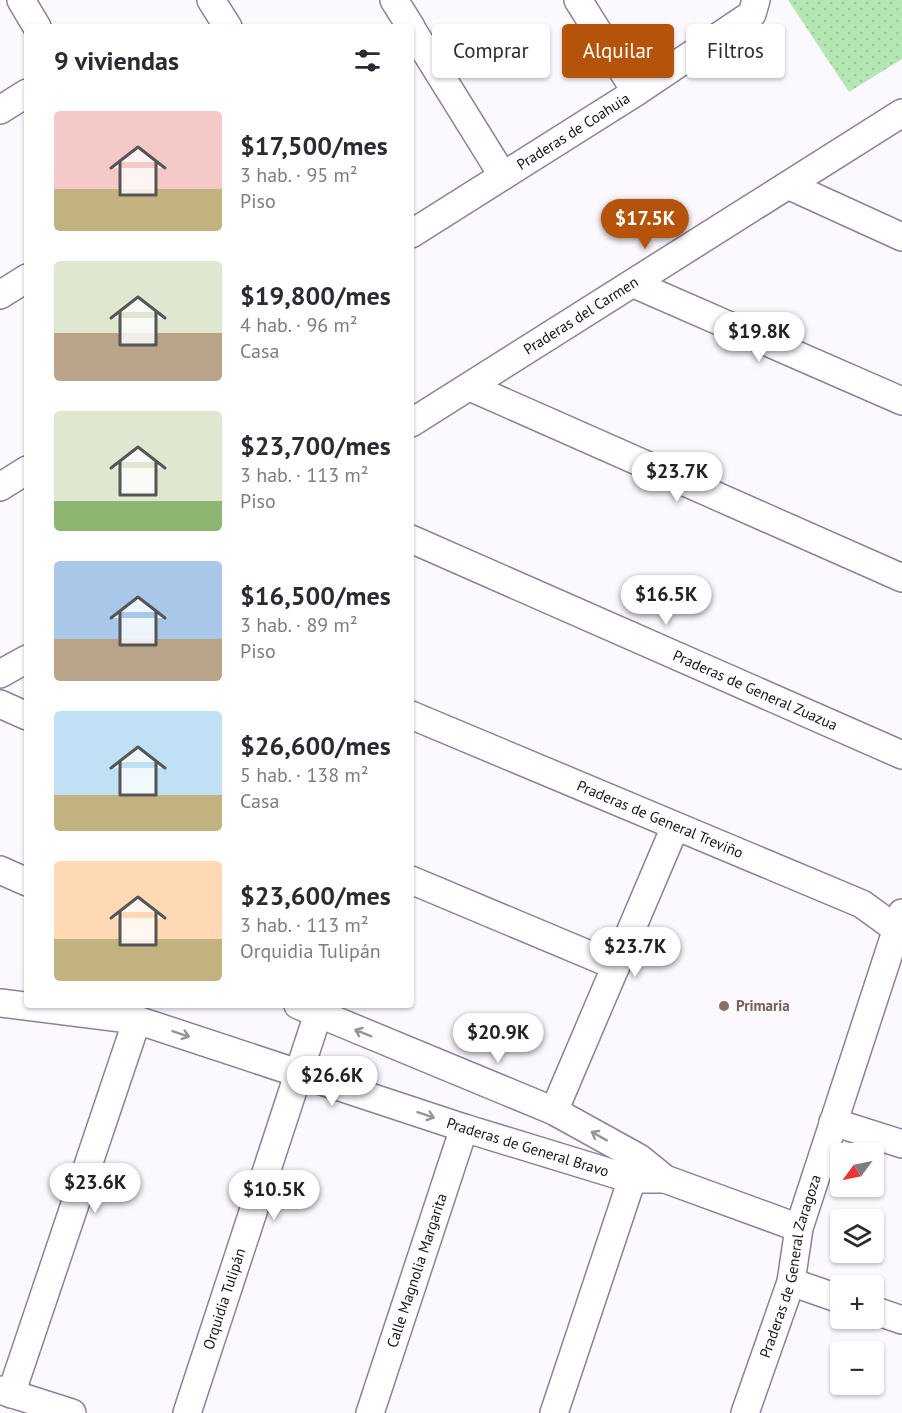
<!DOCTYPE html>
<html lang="es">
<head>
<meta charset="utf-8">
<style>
	body { margin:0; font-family:"PT Sans",sans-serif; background:#f2f2f3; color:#2b2b33; height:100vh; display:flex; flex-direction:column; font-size:22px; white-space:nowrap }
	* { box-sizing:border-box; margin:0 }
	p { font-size:20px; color:#7c7c81 }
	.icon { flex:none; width:33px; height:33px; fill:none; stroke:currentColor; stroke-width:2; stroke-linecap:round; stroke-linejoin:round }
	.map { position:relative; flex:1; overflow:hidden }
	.drawer { position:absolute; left:24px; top:24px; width:390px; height:984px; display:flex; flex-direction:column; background:#fff; border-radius:6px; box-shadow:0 2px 4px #0004 }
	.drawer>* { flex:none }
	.guide { position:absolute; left:432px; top:24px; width:380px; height:54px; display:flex; gap:12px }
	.needle { width:39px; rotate:237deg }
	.fabs { position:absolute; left:830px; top:1143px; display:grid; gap:12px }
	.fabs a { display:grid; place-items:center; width:54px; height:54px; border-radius:6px; background:#fff; box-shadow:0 2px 4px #0004; font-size:30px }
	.price { position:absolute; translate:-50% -51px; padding:0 14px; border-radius:21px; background:#fff; color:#222; font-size:20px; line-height:39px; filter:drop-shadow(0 2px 3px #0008) }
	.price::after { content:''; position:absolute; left:50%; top:36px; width:18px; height:14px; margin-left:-9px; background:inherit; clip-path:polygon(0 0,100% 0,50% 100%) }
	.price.current { background:#b45309; color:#fff }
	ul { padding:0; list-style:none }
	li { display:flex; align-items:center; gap:18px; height:150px; padding:0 30px }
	li span { display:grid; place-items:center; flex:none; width:168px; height:120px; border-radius:6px; color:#555 }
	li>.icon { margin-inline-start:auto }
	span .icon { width:72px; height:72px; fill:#fffc; stroke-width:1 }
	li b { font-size:26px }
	h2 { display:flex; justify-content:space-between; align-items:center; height:72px; padding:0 30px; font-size:26px }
	.tag { padding:0 21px; border-radius:6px; background:#fff; box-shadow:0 2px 4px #0004; font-size:21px; line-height:54px }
	.tag.current { background:#b45309; color:#fff }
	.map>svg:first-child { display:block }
	.grass { fill:url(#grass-dots) }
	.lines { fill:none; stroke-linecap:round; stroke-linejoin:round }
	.minor-casing { stroke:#907f9c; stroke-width:30 }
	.minor { stroke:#fff; stroke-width:27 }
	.oneway { stroke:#979499 }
	.education-dot { fill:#8d6e63; stroke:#fbf8fe; stroke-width:2 }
	.labels { text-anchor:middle; stroke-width:4.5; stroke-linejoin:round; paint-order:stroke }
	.street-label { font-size:15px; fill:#18111c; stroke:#fbf8fe }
	.education-label { font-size:15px; font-weight:bold; fill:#785e54; stroke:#fbf8fe; text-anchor:start }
</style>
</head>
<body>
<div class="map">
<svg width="902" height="1413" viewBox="0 0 902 1413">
	<defs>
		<pattern id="grass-dots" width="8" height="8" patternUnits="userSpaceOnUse" patternTransform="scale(1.5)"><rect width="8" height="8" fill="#b5e7b4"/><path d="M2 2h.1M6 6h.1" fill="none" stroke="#9bc59a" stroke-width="1.8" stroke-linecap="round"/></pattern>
	</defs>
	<rect width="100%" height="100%" fill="#fbf8fe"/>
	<polygon class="grass" points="788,0 902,0 902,59 849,92"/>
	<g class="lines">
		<g class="minor-casing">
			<g id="minor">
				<polyline points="21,0 37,27"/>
				<polyline points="211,0 228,27"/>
				<polyline points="394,0 411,27"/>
				<polyline points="578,0 636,92"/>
				<polyline points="411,28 503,176"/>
				<polyline points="0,110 27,93"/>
				<polyline points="790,186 902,237"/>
				<path id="s1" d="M411,234L636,92L752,14L756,0"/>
				<polyline points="634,284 902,401"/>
				<polyline points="0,295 27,278"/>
				<polyline points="470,387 902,578"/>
				<path id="s2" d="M411,423L902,113"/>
				<polyline points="0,487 27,470"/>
				<path id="s3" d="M411,539L902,755"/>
				<polyline points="0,674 27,659"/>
				<polyline points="0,704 27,716"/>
				<path id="s4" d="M411,715L862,904L902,933"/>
				<polyline points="0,870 27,882"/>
				<polyline points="411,880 616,966"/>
				<path id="s5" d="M0,1003L137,1020L464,1128L631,1179H665"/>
				<polyline points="298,1005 554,1111 639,1158 665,1179 799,1228"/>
				<polyline points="554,1111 675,827"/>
				<polyline points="833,1122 902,1144"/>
				<polyline points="791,1282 840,1299"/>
				<polyline points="873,1310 902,1320"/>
				<polyline points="0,1390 72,1413"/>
				<polyline points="11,1394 137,1020"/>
				<path id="s6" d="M187,1413L318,1014"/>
				<path id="s7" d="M370,1413L464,1128"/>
				<polyline points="554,1413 637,1164"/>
				<path id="s8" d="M745,1413L791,1282L799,1228L902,913"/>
			</g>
		</g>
		<use href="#minor" class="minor"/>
	</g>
	<defs><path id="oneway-shaft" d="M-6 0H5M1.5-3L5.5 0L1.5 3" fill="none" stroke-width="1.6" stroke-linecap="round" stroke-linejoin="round" transform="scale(1.5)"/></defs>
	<g class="oneway">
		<use href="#oneway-shaft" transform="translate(363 1033) rotate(-158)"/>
		<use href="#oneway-shaft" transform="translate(181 1034) rotate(18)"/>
		<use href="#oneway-shaft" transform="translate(426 1115) rotate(19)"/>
		<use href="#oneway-shaft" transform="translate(599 1136) rotate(-151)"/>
	</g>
	<circle class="education-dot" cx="724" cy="1006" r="6"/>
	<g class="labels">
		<g class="street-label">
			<text dy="5" stroke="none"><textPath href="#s1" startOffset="192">Praderas de Coahuia</textPath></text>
			<text dy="5" stroke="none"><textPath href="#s2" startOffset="201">Praderas del Carmen</textPath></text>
			<text dy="5" stroke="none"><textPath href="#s3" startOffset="376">Praderas de General Zuazua</textPath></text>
			<text dy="5" stroke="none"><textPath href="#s4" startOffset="270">Praderas de General Treviño</textPath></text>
			<text dy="5" stroke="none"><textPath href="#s5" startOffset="549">Praderas de General Bravo</textPath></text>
			<text dy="5" stroke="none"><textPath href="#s8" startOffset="154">Praderas de General Zaragoza</textPath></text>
			<text dy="5" stroke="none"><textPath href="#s7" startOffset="150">Calle Magnolia Margarita</textPath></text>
			<text dy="5" stroke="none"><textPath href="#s6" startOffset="120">Orquidia Tulipán</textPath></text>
		</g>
		<g class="education-label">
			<text x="736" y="1011">Primaria</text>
		</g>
	</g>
</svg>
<div class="fabs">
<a><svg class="needle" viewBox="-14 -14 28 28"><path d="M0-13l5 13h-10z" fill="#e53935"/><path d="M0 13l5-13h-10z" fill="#7c7c81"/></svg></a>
<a><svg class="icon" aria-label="layers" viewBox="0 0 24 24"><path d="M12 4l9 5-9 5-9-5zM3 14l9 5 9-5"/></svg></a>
<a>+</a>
<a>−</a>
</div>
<b class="price current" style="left:645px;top:250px">$17.5K</b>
<b class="price" style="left:759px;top:363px">$19.8K</b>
<b class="price" style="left:677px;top:503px">$23.7K</b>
<b class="price" style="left:666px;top:626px">$16.5K</b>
<b class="price" style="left:635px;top:978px">$23.7K</b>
<b class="price" style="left:498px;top:1064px">$20.9K</b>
<b class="price" style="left:332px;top:1107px">$26.6K</b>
<b class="price" style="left:95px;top:1214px">$23.6K</b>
<b class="price" style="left:274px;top:1221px">$10.5K</b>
<div class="guide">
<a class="tag">Comprar</a>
<a class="tag current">Alquilar</a>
<a class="tag">Filtros</a>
</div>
<section class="drawer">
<h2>9 viviendas<svg class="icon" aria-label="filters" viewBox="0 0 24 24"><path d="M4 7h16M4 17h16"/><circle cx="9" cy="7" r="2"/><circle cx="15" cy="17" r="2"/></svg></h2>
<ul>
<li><span style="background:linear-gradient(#f6c9c9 65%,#c2b280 0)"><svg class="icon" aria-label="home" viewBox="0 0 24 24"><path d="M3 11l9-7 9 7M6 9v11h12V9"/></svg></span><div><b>$17,500/mes</b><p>3 hab. · 95 m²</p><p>Piso</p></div></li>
<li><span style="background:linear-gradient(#dfe7d0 60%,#b9a48a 0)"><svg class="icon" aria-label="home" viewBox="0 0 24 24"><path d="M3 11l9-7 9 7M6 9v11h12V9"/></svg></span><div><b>$19,800/mes</b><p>4 hab. · 96 m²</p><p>Casa</p></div></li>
<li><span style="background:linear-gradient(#dfe7d0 75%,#8fb573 0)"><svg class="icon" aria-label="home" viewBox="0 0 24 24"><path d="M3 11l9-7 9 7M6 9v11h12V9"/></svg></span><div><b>$23,700/mes</b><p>3 hab. · 113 m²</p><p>Piso</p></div></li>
<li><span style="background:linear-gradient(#a9c7e8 65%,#b9a48a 0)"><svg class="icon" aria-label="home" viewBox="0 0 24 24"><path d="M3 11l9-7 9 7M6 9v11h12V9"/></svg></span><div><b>$16,500/mes</b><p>3 hab. · 89 m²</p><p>Piso</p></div></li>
<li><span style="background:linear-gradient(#bfe0f5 70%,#c2b280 0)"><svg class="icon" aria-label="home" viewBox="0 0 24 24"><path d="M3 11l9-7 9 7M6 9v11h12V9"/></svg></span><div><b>$26,600/mes</b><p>5 hab. · 138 m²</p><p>Casa</p></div></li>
<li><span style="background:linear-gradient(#ffd9b3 65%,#c2b280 0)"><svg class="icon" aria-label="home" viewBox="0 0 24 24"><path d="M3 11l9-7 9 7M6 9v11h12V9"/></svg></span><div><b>$23,600/mes</b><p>3 hab. · 113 m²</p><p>Orquidia Tulipán</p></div></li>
</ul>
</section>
</div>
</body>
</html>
